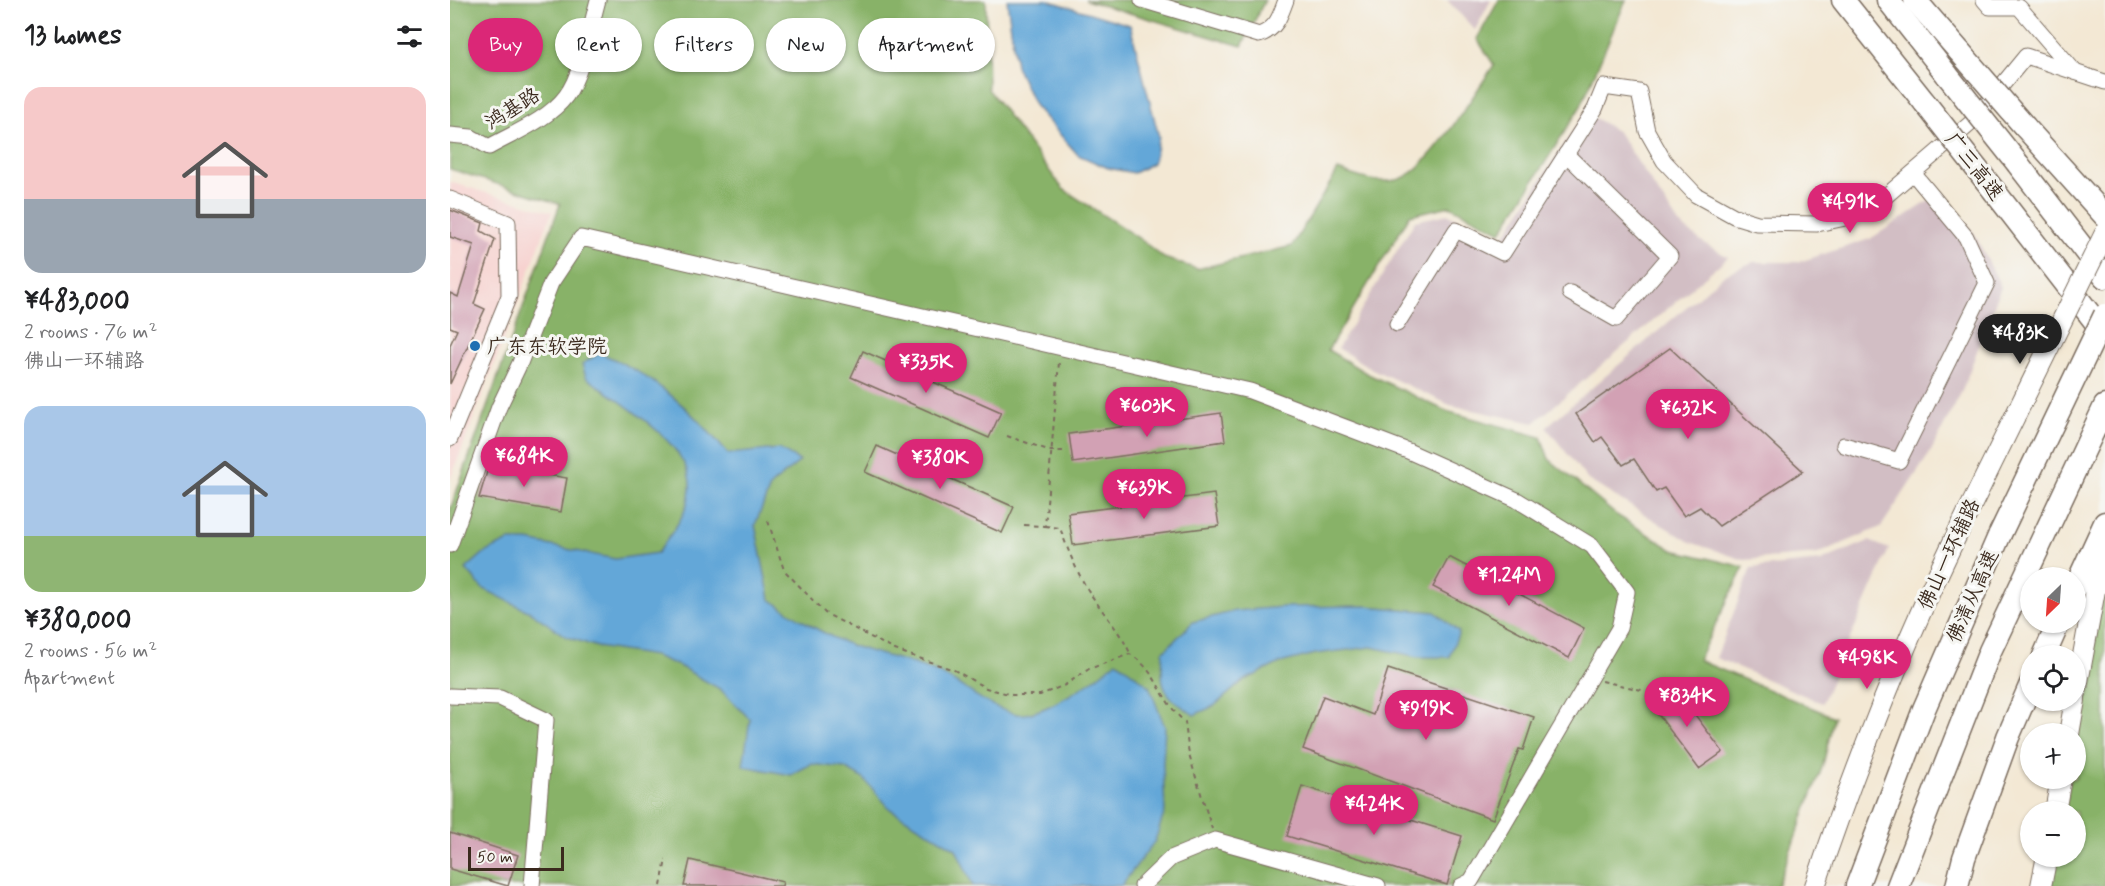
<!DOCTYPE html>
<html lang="en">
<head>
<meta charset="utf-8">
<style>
	body { margin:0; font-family:Mynerve,"LXGW WenKai TC",sans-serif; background:#f2f2f2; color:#202124; height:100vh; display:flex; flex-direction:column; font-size:22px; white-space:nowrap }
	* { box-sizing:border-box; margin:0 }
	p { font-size:20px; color:#757577 }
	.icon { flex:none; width:33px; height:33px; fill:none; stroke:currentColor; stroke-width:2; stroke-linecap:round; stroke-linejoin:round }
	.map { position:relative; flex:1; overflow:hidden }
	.drawer { display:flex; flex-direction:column; background:#fff; width:450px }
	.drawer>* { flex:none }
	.top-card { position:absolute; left:18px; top:18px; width:570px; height:54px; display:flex; gap:12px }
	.needle { width:39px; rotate:205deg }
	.controls { position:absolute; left:1570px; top:567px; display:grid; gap:12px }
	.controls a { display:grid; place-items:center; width:66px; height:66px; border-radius:50%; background:#fff; box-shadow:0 2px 4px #0004; font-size:30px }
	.scale { position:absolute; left:18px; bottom:15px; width:96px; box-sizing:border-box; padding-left:6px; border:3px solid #3b2a1e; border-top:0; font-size:16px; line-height:21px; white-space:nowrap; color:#3b2a1e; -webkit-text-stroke:4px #f6f6f2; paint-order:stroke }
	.price { position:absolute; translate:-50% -51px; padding:0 14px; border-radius:21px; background:#db2777; color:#fff; font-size:20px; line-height:39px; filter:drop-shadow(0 2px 3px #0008) }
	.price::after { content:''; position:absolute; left:50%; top:36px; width:18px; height:14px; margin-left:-9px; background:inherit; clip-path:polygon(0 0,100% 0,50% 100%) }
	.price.active { background:#222; color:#fff }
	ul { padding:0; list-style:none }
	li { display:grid; align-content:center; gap:12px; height:318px; padding:0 24px }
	li span { display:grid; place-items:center; height:186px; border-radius:18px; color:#555 }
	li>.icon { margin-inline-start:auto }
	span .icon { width:108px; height:108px; fill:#fffc; stroke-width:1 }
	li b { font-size:26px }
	h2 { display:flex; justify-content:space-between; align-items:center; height:72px; padding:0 24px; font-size:26px }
	.tag { padding:0 21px; border-radius:27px; background:#fff; box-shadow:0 2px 4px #0004; font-size:21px; line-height:54px }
	.tag.active { background:#db2777; color:#fff }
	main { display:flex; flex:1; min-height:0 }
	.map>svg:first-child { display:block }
	.built { fill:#f7d0ce }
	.industrial { fill:#d2bec4 }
	.forest { fill:#88b268; stroke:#626e43; stroke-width:1.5 }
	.water { fill:#64a7d8; stroke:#50687b; stroke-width:1.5 }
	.building { fill:#d2a1b4 }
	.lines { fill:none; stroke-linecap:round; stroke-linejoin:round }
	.minor-casing { stroke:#7b6c5e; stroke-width:17 }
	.major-casing { stroke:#7b6c5e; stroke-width:22 }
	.highway-casing { stroke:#7b6c5e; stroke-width:25 }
	.path { stroke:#7b6c5e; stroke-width:2; stroke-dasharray:4.5 4.5; stroke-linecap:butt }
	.minor { stroke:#fff; stroke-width:15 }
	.major { stroke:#fff; stroke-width:20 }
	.highway { stroke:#fff; stroke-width:22 }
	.major-bridge-casing { stroke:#7b6c5e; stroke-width:22; stroke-linecap:butt }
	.highway-bridge-casing { stroke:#7b6c5e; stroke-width:25; stroke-linecap:butt }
	.major-bridge { stroke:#fff; stroke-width:20 }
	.highway-bridge { stroke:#fff; stroke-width:22 }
	.poi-dot { fill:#1f6fb2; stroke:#f6f6f2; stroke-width:2 }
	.labels { text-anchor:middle; stroke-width:6; stroke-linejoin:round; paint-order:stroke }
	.street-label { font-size:20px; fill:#3b2a1e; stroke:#f6f6f2 }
	.poi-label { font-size:20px; fill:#3b2a1e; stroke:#f6f6f2; text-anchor:start }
</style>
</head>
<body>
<main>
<section class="drawer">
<h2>13 homes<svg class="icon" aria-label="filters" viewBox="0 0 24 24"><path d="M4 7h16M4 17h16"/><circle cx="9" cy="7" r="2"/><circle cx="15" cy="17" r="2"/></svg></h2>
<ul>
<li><span style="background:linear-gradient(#f6c9c9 60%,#9aa5b1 0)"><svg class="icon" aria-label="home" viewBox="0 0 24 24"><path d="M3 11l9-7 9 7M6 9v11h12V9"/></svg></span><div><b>¥483,000</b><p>2 rooms · 76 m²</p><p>佛山一环辅路</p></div></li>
<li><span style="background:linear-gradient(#a9c7e8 70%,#8fb573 0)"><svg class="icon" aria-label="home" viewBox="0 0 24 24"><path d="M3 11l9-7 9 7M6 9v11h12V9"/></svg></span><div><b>¥380,000</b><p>2 rooms · 56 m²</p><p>Apartment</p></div></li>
</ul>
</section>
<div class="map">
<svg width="1655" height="886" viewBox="0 0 1655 886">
	<rect width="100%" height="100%" fill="#f6f6f2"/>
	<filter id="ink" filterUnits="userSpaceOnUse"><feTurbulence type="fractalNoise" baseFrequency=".0167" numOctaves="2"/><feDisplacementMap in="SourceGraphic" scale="12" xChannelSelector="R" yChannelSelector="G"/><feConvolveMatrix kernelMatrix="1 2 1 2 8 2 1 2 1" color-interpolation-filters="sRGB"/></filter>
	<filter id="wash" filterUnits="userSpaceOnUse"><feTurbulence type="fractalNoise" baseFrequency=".008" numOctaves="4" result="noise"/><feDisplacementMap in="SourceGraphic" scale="24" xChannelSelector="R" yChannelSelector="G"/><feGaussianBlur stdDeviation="1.35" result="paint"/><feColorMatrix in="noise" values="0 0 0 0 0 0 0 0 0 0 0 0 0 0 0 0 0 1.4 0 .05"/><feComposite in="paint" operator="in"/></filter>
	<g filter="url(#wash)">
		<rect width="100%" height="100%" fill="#f3e8d4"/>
		<polygon class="built" points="0,182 102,212 0,480"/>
		<g class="industrial">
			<polygon points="997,0 1041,0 1025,30"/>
			<polygon points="1135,112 1168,132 1229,224 1254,243 1278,257 1084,423 1000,405 920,368 888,348 965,221 998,214 1051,241"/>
			<polygon points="1490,194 1524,233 1551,287 1512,391 1480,453 1431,527 1368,554 1294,560 1240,542 1138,480 1096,427 1275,274 1303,262 1349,262 1420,239"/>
			<polygon points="1419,541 1439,549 1372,703 1266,658 1301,568 1371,561"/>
		</g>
		<g class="forest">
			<path d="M0,0H536L538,89L613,189L690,239L714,258L747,269L842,246L888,170C907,177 926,184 947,180C977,174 1026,91 1044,65L1027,39L1049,0H1176L1131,106L1051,232L1000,206L960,215L878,350L916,373L996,411L1091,437L1099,459L1165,514L1223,550L1294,567L1248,660L1384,717L1373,765L1327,886H0V510L110,204L0,169Z"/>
			<polygon points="635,0 815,0 792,46"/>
			<polygon points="1655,580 1655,886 1600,886 1605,857 1626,856 1626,812 1614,811 1620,779 1626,778 1626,744"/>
		</g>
		<g class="water">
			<polygon points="557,0 597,0 680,25 709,137 703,163 684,173 658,168 628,155 584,105 566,66"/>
			<path d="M150,353C203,374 242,410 278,454L329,449L350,461L321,485L305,525L320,599C346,617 372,634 403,646C432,656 463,661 490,674C516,686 538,709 567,714C592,718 649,677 667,661L699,686L715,727L713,764L715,811L705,841L671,886H523L506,849L440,809L414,779L395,768L361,764L341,775L293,766L300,719L270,689L229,666L205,656L147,647L115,636L82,613L32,588L16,569L34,553L59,541H78L165,559L207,553C221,534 239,513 240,488C243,444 167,401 136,377L132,364Z"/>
			<path d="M915,606L985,612L1009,632L999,657H969L921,647L865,654L830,663L793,681L764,706L744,715C712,693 710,690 713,652L743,622L785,611L832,607Z"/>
		</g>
		<g id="blocks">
			<g class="building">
				<polygon points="0,210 33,223 31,231 45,239 24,304 35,309 0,384 0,345 7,330 0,327 0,293 8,297 24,245 0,237"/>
				<polygon points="1220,348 1353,471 1269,526 1250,507 1234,516 1214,488 1206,492 1184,459 1173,465 1152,437 1145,442 1126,414"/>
				<polygon points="413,351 551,412 539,438 401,377"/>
				<polygon points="771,413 775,441 623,463 619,434"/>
				<polygon points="427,446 564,507 552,533 415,472"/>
				<polygon points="39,465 117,478 111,512 29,498"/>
				<polygon points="764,494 769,526 623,545 618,513"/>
				<polygon points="999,557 1134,628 1119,658 983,587"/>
				<polygon points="938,669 1084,717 1073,750 1069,749 1043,819 853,749 873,696 923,715"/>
				<polygon points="1225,688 1273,752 1249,769 1201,705"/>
				<polygon points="852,786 1012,836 997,885 837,836"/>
				<polygon points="0,833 68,855 58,886 0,869"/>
				<polygon points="240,860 333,882 332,886 234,886"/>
			</g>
		</g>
	</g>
	<g filter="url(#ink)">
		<use href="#blocks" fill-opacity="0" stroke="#7b6c5e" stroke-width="1.5"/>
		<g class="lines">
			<g class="minor-casing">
				<g id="minor">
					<path d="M692,0L809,35C826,29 830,17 836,0"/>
					<polyline points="1534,0 1540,7 1569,7 1625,72"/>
					<path d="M0,135L21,137L39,147C64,133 99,119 116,96C133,73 140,28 148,0"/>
					<polyline points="1116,154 1220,256 1166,319 1120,293"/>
					<polyline points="0,199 58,223 59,296 0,439"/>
					<polyline points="947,324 1006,230 1053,253 1145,109 1154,87 1189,92 1197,131 1214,161 1246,195 1284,216 1307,223 1367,224 1400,217 1437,195 1521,123 1576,56 1655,82"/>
					<polyline points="1394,445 1449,461 1537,283 1516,237 1463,173"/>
					<polyline points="0,545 49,407 70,363 101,283 131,238 800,391 958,451 1067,500 1142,546 1177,592 1169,628 1021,881 1011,886"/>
					<polyline points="0,696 50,698 96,720 82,886"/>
					<polyline points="692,886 721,858 765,840 928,886"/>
				</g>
			</g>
			<g class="major-casing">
				<g id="major">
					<polyline points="1626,693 1655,536"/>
					<polyline points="1619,734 1625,700"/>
					<polyline points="1605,812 1611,778"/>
					<path d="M1365,886C1408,759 1457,634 1517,514"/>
					<polyline points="1591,886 1597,856"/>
				</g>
			</g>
			<g class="highway-casing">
				<g id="highway">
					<polyline points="1393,0 1475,103"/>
					<polyline points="1438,0 1498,76"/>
					<polyline points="1465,0 1510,52"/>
					<polyline points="1575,127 1655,216"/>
					<polyline points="1568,164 1655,277"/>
					<polyline points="1545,192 1655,334"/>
					<polyline points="1626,586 1655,523"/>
					<polyline points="1594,656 1609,622"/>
					<polyline points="1407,886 1474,709 1550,534"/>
					<polyline points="1448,886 1540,651 1655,406"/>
					<polyline points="1507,886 1514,858 1558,737 1581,684"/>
				</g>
			</g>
			<g class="path">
				<polyline points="557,436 601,451 613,451"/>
				<path d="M318,521L334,570L375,613L445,650L504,670L536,688L562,695H590L615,685L639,669L680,654C709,672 710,701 735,722L739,755L762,829"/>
				<polyline points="574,525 595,526 609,362"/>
				<path d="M595,526L610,528C619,553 629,578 644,599C657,618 671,633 680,653"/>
				<polyline points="1152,681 1196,691"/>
				<polyline points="211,886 216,859"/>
			</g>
			<use href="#minor" class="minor"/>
			<use href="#major" class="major"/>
			<use href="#highway" class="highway"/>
			<g class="major-bridge-casing">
				<polyline id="major-bridge" points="1517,514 1655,233"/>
			</g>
			<g class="highway-bridge-casing">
				<g id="highway-bridge">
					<polyline points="1510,52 1575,127"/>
					<polyline points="1498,76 1568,164"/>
					<polyline points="1475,103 1545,192"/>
					<polyline points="1550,534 1655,315"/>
				</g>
			</g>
			<use href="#major-bridge" class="major-bridge"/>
			<use href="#highway-bridge" class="highway-bridge"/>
		</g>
	</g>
	<circle class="poi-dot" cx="25" cy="346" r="6"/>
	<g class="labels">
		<g class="street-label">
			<text transform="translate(62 108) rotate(-32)" y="7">鸿基路</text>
			<text transform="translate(1525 166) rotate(52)" y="7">广三高速</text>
			<text transform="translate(1498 554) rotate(-65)" y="7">佛山一环辅路</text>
			<text transform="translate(1522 596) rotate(-66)" y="7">佛清从高速</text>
		</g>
		<g class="poi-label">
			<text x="37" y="353">广东东软学院</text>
		</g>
	</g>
</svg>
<div class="controls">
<a><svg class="needle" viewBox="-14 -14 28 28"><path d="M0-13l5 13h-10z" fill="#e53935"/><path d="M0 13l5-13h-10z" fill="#757577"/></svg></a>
<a><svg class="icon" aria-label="locate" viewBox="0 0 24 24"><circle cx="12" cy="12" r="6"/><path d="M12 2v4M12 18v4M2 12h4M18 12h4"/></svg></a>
<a>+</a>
<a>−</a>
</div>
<div class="scale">50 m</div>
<b class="price" style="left:1400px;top:234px">¥491K</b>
<b class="price active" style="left:1570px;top:365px">¥483K</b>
<b class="price" style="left:476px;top:394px">¥335K</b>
<b class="price" style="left:697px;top:438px">¥603K</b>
<b class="price" style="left:1238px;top:440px">¥632K</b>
<b class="price" style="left:74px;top:488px">¥684K</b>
<b class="price" style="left:490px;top:490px">¥380K</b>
<b class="price" style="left:694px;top:520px">¥639K</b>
<b class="price" style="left:1059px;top:607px">¥1.24M</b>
<b class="price" style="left:1417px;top:690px">¥498K</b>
<b class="price" style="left:1237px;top:728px">¥834K</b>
<b class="price" style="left:976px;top:741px">¥919K</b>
<b class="price" style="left:924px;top:836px">¥424K</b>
<div class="top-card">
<a class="tag active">Buy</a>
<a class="tag">Rent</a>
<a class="tag">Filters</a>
<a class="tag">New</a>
<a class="tag">Apartment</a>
</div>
</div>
</main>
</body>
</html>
